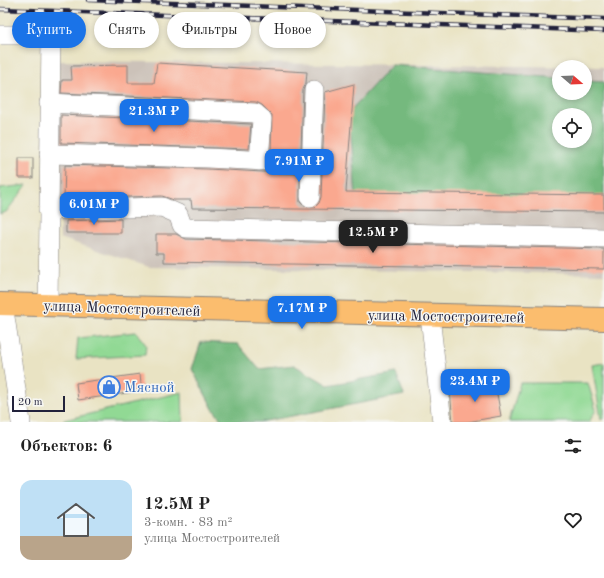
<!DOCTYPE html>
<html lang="ru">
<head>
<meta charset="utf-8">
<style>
	body { margin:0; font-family:"Old Standard TT",serif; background:#f2f2f2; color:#222; height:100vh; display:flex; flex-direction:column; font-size:15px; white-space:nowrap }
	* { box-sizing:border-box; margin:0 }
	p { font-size:13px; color:#767676 }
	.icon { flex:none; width:22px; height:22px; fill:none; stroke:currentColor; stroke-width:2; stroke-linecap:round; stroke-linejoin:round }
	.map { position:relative; height:422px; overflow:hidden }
	.details { display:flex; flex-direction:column; background:#fff; flex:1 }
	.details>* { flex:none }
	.top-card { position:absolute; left:12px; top:12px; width:400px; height:36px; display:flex; gap:8px }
	.needle { width:26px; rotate:109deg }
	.fabs { position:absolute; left:552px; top:60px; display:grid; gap:8px }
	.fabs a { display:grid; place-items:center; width:40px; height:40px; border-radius:50%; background:#fff; box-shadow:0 2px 6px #0003; font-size:20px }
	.scale { position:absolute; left:12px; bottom:10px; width:53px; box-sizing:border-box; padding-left:4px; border:2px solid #22223b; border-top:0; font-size:11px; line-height:14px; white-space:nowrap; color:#22223b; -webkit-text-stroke:3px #f6f6f2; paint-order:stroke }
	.price { position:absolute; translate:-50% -34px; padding:0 9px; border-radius:8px; background:#1a73e8; color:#fff; font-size:13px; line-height:26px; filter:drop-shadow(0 1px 2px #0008) }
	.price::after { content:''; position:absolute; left:50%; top:24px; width:12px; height:9px; margin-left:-6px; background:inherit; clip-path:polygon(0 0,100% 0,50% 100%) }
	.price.on { background:#222; color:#fff }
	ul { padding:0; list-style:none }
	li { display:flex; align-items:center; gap:12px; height:100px; padding:0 20px }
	li span { display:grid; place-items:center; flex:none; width:112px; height:80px; border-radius:12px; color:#555 }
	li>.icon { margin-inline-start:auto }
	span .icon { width:48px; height:48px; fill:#fffc; stroke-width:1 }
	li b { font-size:17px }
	h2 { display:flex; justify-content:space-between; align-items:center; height:48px; padding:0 20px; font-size:17px }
	.chip { padding:0 14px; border-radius:18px; background:#fff; box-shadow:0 2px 6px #0003; font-size:14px; line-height:36px }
	.chip.on { background:#1a73e8; color:#fff }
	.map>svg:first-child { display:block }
	.industrial { fill:#ccc2b9; fill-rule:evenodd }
	.green { fill:#91d994; stroke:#5a7e68 }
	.forest { fill:#74b97e; stroke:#4b6e5c; fill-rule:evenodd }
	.building { fill:#faa88f }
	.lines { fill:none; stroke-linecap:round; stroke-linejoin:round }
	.minor-casing { stroke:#86827f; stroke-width:20 }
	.major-casing { stroke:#86827f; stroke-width:24 }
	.minor { stroke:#fff; stroke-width:19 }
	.major { stroke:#fbbd6e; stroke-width:22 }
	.rail-casing { stroke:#22223b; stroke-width:4.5 }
	.rail { stroke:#f6f6f2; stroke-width:3; stroke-dasharray:9; stroke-linecap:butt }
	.labels { text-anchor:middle; stroke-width:3; stroke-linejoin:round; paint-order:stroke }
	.street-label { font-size:15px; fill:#22223b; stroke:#f6f6f2 }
	.shop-label { font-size:15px; fill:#366cbe; stroke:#f6f6f2; text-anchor:start }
</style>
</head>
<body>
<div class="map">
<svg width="604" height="422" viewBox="0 0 604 422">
	<rect width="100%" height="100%" fill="#f6f6f2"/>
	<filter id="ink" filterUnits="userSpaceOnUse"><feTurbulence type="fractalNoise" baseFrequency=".025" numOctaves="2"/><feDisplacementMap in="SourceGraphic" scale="8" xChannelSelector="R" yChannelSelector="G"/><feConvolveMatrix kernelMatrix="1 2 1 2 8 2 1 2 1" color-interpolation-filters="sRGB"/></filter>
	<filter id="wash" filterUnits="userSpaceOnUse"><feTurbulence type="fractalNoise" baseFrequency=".012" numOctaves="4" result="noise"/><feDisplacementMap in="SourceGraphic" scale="16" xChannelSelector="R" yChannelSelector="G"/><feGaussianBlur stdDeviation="0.9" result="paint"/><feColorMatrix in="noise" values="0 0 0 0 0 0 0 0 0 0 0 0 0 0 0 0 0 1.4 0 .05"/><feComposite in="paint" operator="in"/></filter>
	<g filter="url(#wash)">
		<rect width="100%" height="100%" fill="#e9e3c3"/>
		<path class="industrial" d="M59,61L604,67V274L149,267L60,238ZM559,67H585V93H559ZM559,115H585V141H559Z"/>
		<g class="green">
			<polygon points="27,185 6,212 0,214 0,188"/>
			<polygon points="136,332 146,345 145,355 76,359 78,338"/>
			<polygon points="604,363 604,419 601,419 592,365"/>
			<polygon points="520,383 588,383 596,410 589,422 509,422"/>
			<polygon points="182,392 183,422 64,422 64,420"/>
		</g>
		<g class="forest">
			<path d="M392,65L559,78V93H585V81L604,82V207L356,196L349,112ZM559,115H585V141H559Z"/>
			<polygon points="201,342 238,344 259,369 294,365 328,385 396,373 404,395 260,422 223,422 213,409 192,369"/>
		</g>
		<g id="blocks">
			<g class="building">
				<polygon points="157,63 307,72 306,83 303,90 301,152 271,150 272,115 262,105 256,102 61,93 62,80 72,80 71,66 128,65 128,83 154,83"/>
				<polygon points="354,84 346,192 604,195 604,212 192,208 191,200 174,200 162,196 64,199 65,165 207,169 300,174 300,202 304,206 315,207 319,203 321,197 325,92"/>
				<polygon points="61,115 251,124 249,149 61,143"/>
				<rect x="19" y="158" width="14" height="20"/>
				<polygon points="121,219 121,233 66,233 66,221"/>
				<polygon points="156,234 176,234 186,239 604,249 604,269 164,262 164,253 156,253"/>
				<polygon points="140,374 142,391 78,400 76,383"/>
				<polygon points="495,383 501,416 467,422 453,422 450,390"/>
			</g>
		</g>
	</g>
	<g filter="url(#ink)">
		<use href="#blocks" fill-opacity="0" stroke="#86827f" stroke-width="1"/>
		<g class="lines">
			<g class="minor-casing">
				<g id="minor">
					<polyline points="0,35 51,35 48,306"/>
					<polyline points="49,103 255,113 262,119 259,161"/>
					<polyline points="49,154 207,158 310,163"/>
					<polyline points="310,197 314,90"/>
					<polyline points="48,210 162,207 178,214 182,225 186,228 604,238"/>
					<polyline points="3,304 21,422"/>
					<polyline points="430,316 442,422"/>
				</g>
			</g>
			<g class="major-casing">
				<polyline id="major" points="0,304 604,319"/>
			</g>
			<use href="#minor" class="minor"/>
			<use href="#major" class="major"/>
			<g class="rail-casing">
				<g id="rail">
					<polyline points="88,0 604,19"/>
					<polyline points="0,9 604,31"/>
				</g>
			</g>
			<use href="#rail" class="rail"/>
		</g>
	</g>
	<defs>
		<g id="shop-ring" transform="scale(1.15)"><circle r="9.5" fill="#f6f6f2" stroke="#3f7fe0" stroke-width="1.5"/><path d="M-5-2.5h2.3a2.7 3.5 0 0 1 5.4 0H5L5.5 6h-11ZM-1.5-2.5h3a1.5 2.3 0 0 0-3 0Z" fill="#3f7fe0"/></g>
	</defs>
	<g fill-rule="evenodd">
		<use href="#shop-ring" x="109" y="387"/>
	</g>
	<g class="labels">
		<g class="street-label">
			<text transform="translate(122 308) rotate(2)" y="5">улица Мостостроителей</text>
			<text transform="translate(446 316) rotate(1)" y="5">улица Мостостроителей</text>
		</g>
		<g class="shop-label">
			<text x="124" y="392">Мясной</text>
		</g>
	</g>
</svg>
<div class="fabs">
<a><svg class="needle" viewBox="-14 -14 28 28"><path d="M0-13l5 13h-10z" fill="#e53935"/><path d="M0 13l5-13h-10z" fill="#767676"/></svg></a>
<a><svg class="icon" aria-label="locate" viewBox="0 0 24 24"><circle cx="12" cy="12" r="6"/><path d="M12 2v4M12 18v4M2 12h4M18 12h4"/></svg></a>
</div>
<div class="scale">20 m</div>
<b class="price" style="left:154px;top:133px">21.3M ₽</b>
<b class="price" style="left:299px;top:183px">7.91M ₽</b>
<b class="price" style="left:94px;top:226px">6.01M ₽</b>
<b class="price on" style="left:373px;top:254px">12.5M ₽</b>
<b class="price" style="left:302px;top:330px">7.17M ₽</b>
<b class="price" style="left:475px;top:403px">23.4M ₽</b>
<div class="top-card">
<a class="chip on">Купить</a>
<a class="chip">Снять</a>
<a class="chip">Фильтры</a>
<a class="chip">Новое</a>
</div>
</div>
<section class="details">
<h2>Объектов: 6<svg class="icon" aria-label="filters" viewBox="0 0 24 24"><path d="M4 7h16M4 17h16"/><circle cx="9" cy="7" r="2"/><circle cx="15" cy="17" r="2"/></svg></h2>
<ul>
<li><span style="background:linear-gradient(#bfe0f5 70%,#b9a48a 0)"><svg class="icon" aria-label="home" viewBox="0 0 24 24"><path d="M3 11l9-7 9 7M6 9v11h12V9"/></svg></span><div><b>12.5M ₽</b><p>3-комн. · 83 m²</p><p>улица Мостостроителей</p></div><svg class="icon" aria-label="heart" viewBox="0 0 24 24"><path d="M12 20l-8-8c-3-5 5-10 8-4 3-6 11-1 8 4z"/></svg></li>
</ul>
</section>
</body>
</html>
